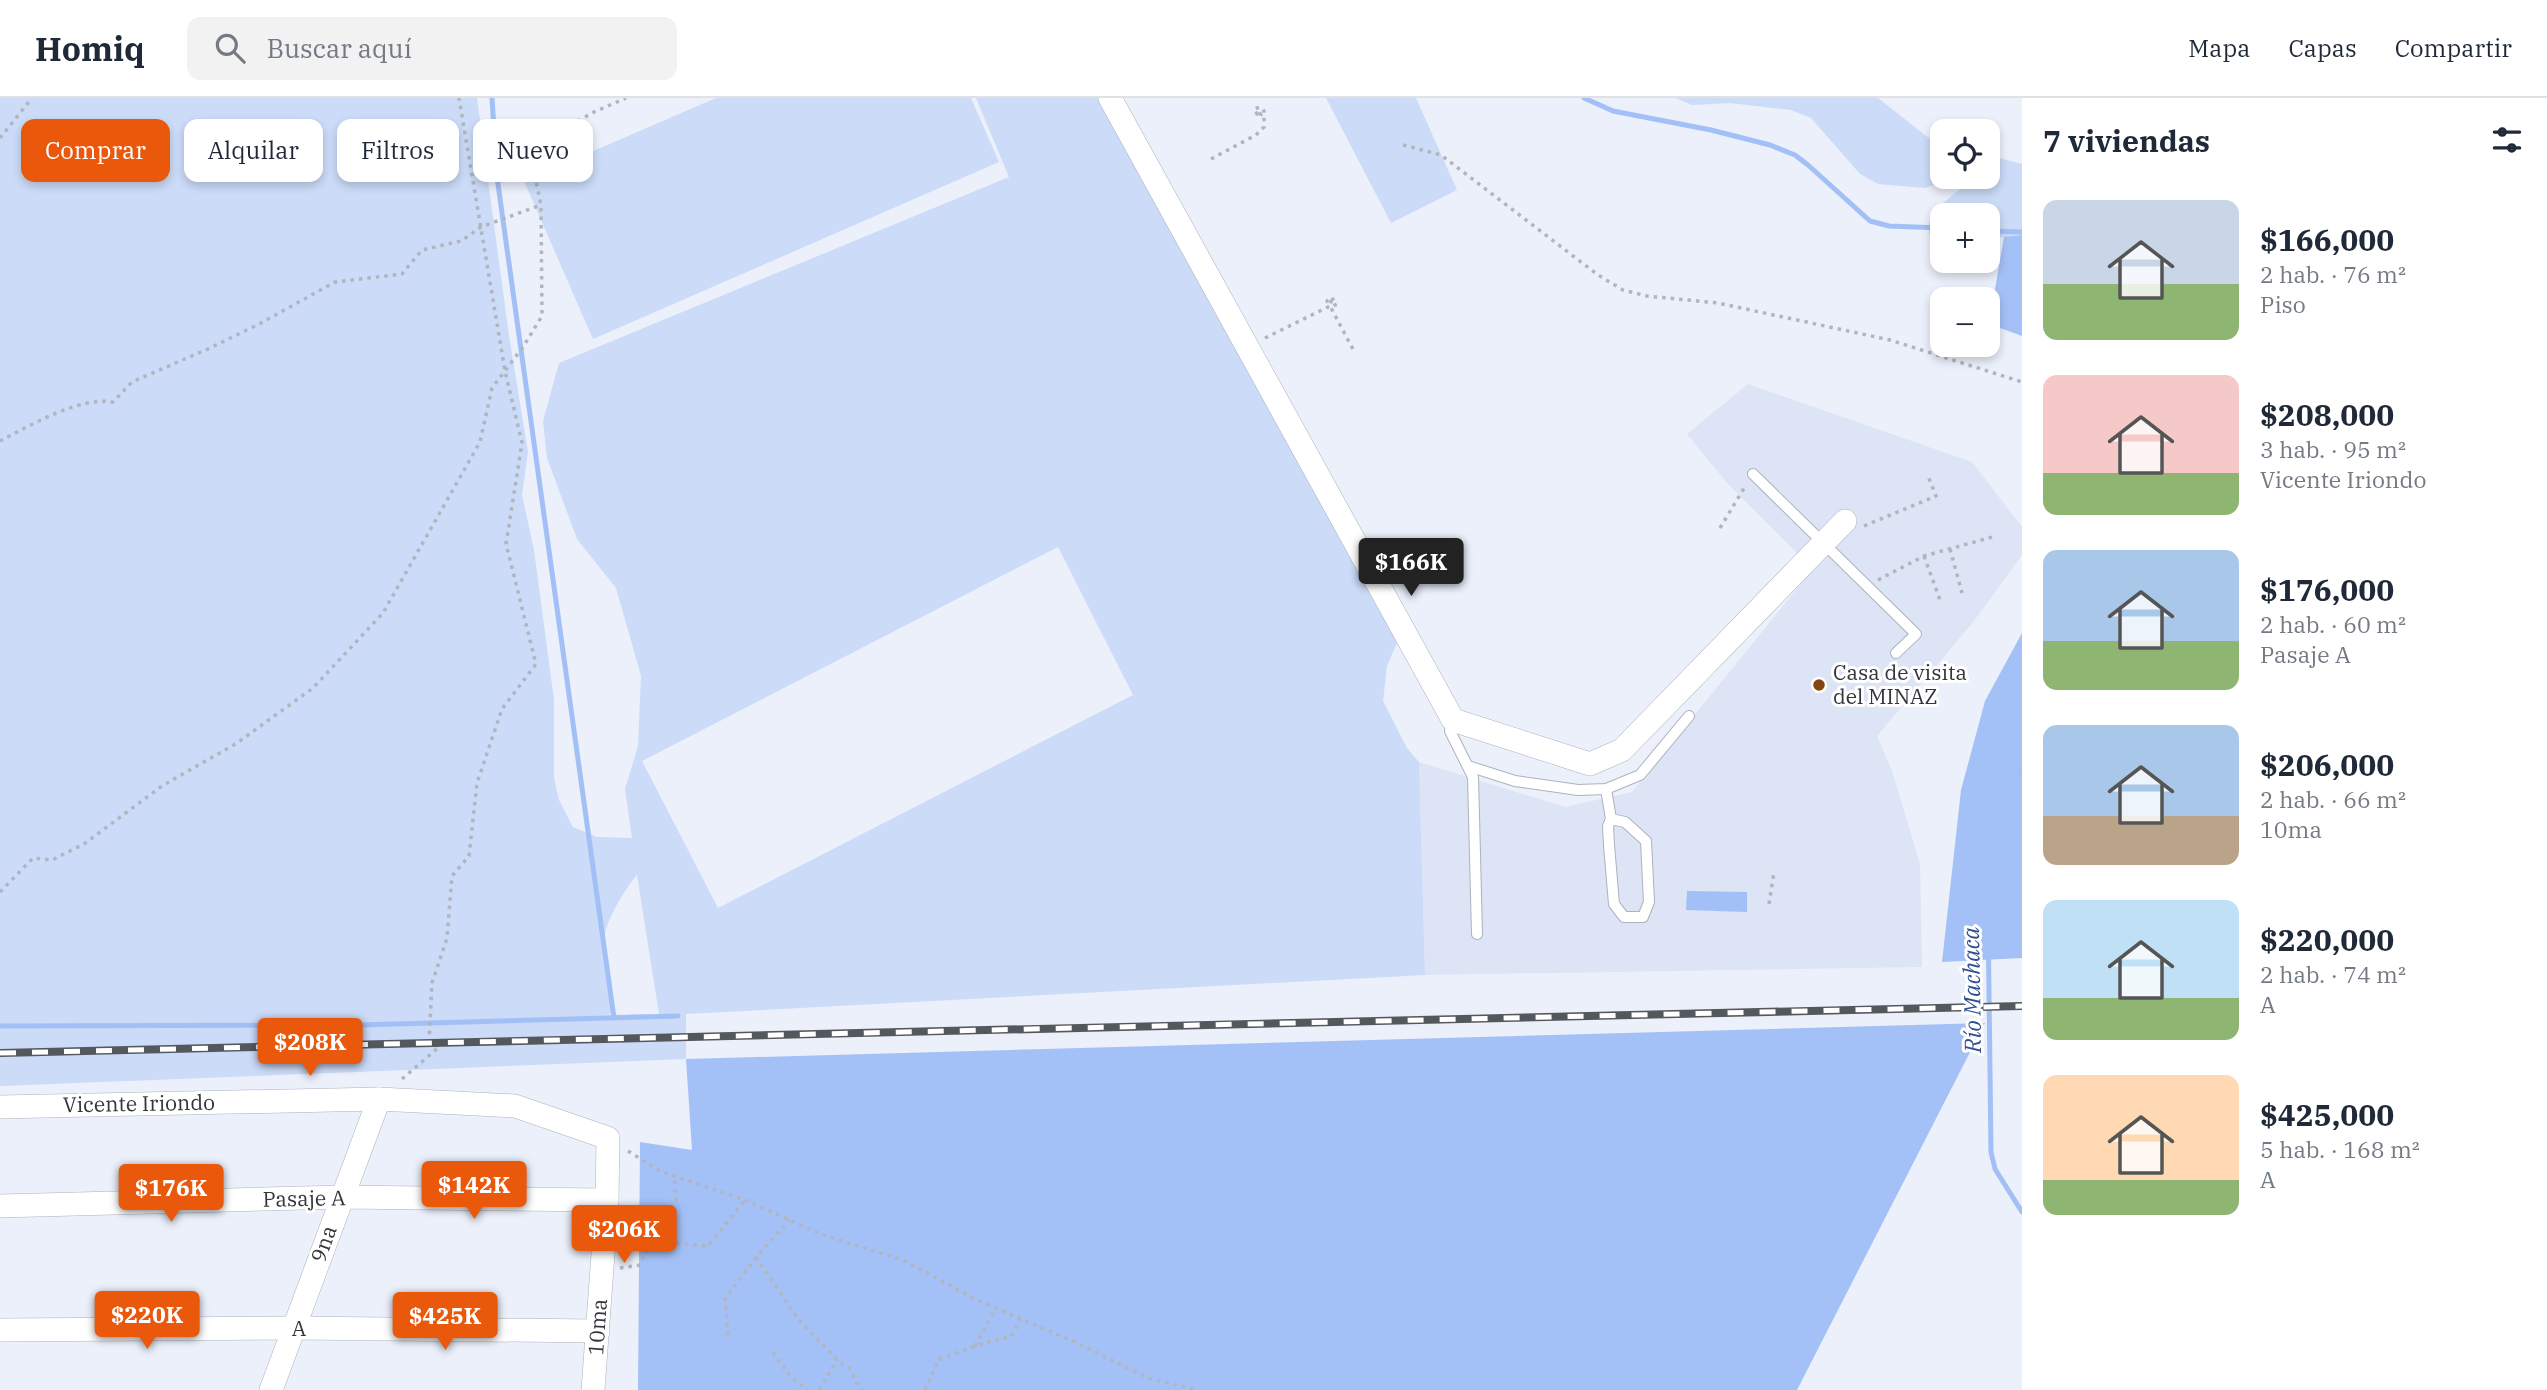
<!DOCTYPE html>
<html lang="es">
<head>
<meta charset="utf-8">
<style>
	body { margin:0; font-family:"IBM Plex Serif",serif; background:#f2f2f3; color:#1f2937; height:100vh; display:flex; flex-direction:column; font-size:26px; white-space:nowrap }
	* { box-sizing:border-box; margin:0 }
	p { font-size:23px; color:#747a83 }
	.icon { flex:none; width:38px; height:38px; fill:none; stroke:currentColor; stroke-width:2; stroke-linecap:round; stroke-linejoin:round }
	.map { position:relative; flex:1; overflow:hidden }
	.sheet { display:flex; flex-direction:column; background:#fff; width:525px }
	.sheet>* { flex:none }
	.top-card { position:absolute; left:21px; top:21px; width:665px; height:63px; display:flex; gap:14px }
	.buttons { position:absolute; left:1930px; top:21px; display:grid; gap:14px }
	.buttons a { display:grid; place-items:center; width:70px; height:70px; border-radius:14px; background:#fff; box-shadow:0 4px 10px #0003; font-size:35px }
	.price { position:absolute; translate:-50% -60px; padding:0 16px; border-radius:7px; background:#ea580c; color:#fff; font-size:23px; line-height:46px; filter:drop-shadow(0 2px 4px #0008) }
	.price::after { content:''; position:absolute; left:50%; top:42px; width:21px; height:16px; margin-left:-10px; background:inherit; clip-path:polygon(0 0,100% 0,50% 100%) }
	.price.active { background:#222; color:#fff }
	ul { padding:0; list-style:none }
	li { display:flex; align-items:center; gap:21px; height:175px; padding:0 21px }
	li span { display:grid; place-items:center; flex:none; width:196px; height:140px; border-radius:14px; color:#555 }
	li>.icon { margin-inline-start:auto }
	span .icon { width:84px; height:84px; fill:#fffc; stroke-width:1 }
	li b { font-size:30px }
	h2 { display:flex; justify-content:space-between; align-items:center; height:84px; padding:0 21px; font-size:30px }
	.pill { padding:0 24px; border-radius:14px; background:#fff; box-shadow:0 4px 10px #0003; font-size:24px; line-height:63px }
	.pill.active { background:#ea580c; color:#fff }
	header { display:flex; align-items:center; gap:42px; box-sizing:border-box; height:98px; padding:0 35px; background:#fff; border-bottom:2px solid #e0e1e3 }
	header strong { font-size:33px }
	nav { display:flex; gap:38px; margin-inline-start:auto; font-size:24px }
	.search { width:490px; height:63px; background:#f2f2f3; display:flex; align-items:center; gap:18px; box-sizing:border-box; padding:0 24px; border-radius:14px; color:#747a83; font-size:26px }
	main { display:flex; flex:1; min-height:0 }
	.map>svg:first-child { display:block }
	.built { fill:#dce4f5 }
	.green { fill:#cbdbf8; fill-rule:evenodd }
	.forest { fill:#a4c1f7 }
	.water { fill:#a2c0f6 }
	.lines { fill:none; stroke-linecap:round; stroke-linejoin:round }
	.stream { stroke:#a2c0f6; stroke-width:5 }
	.service-casing { stroke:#adb2bc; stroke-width:12 }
	.minor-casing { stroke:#adb2bc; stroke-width:24 }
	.path { stroke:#b1b5be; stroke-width:3.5; stroke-dasharray:3.5 5; stroke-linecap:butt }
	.service { stroke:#fff; stroke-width:10 }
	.minor { stroke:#fff; stroke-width:23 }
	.rail-casing { stroke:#54585d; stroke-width:8 }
	.rail { stroke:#fff; stroke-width:5; stroke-dasharray:16; stroke-linecap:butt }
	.poi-dot { fill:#844310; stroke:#fff; stroke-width:2.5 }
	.labels { text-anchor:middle; stroke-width:6; stroke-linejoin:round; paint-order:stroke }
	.poi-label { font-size:21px; fill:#33363a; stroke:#fff; text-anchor:start }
	.street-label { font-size:21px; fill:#33363a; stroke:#fff }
	.water-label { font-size:23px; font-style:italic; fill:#2e5090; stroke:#fff }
</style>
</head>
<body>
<header>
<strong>Homiq</strong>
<div class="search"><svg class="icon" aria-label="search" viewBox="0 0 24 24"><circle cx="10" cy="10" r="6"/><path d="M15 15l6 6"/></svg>Buscar aquí</div>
<nav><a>Mapa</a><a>Capas</a><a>Compartir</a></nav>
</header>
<main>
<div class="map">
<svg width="2022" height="1292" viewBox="0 0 2022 1292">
	<rect width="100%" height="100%" fill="#ebf0fb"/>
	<polygon class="built" points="1748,286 1972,364 2022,429 2022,457 1974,523 1877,638 1892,673 1920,766 1922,869 1425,877 1419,664 1565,709 1632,694 1813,471 1728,386 1687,336"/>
	<g class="green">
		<path d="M0,0H477L509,238L528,354L522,397L534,452L554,602V680L559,702L573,729L597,739L632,740L625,691L638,648L641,578L616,490L577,441L547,360L543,323L559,265L1009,79L976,0H1102L1403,531L1387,568L1383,603L1407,650L1419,664L1425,877L686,916V961L0,988ZM1058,449L1133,597L718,810L642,663ZM637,777L659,916L603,917L614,916C610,893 604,868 604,845C603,826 625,791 637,777Z"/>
		<polygon points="716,0 971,0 999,64 593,241 524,83"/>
		<polygon points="1326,0 1416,0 1457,92 1391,125"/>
		<polygon points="1676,0 1878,0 1930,41 1942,44 1942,79 1956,79 1925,90 1878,86 1860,76 1811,20 1791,12 1730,5 1692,7"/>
		<polygon points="1988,57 2022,66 2022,137 1988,141 1988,117 1942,117 1942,146 1937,145 1929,136 1929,125 1937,110 1975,79 1988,79"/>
	</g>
	<g class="forest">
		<polygon points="2022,137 2022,238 1989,226 2004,139"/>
		<polygon points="2022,535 2022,860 1942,864 1961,692 1985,603"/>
		<polygon points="1985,925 1797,1292 638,1292 640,1044 692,1052 686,961"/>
	</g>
	<polygon class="water" points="1687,793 1747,794 1747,814 1686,812"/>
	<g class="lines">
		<g class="stream">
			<polyline points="492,0 497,79 614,920"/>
			<polyline points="1584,0 1613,13 1711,32 1770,47 1795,57 1808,67 1870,123 1889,128 1942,130"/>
			<polyline points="1988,133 2022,134"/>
			<polyline points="2022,671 1996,712 1987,733 1991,1054 1995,1071 2022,1114"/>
			<polyline points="0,928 360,927 678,918"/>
		</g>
		<g class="service-casing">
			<g id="service">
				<polyline points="1753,376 1916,536 1896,555"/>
				<polyline points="1453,622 1450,633 1473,679 1477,836"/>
				<polyline points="1468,668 1515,683 1578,692 1606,691 1640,677 1689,618"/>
				<polyline points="1606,691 1611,721 1608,728 1609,747 1614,806 1624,819 1643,819 1649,804 1646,743 1625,724 1611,721"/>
			</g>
		</g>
		<g class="minor-casing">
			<g id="minor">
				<polyline points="1110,0 1453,622 1590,666 1622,652 1845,423"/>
				<polyline points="0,1009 379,1001 515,1008 608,1040 607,1102 593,1292"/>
				<polyline points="0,1108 341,1099 607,1102"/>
				<polyline points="0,1232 293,1230 598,1233"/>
				<polyline points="271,1292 379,1001"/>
			</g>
		</g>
		<g class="path">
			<polyline points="0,40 32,0"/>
			<polyline points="1403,47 1441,57 1598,177 1623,192 1647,198 1718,205 1890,242 2022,284"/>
			<polyline points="1211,61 1256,37 1264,29 1264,13 1260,9 1254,11 1259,19 1261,17 1258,12 1257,16 1258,14"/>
			<polyline points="1265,240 1330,208 1327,203 1331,199 1337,206 1333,208 1331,203 1331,210 1355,255"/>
			<path d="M0,343C29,328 80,298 113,304L132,284L210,250L261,225L335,184L402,176L422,152L461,143L481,129L541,107"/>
			<polyline points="1864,428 1936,398 1928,378"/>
			<polyline points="1720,430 1746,387"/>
			<polyline points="1950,451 1962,495"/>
			<polyline points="1924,458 1940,502"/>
			<polyline points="1878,482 1924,458 1996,438"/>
			<polyline points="0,794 33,760 52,762 84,746 162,688 237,645 313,590 383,515 480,344 492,290 523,249 542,218 541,107 536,83 546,41 594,14 626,0"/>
			<polyline points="1769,806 1774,774"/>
			<polyline points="402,981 439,949 429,944 432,885 447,840 452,778 469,758 477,685 502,611 536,566 506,446 522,345 505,273 459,0"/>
			<polyline points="628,1053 660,1073 745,1102 823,1137 903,1162 977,1202 1075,1244 1148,1280 1198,1292"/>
			<polyline points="651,1143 708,1148 745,1102"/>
			<polyline points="756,1159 798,1221 837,1262 850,1271 861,1292"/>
			<polyline points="620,1170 640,1167 651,1143 676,1102 674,1077"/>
			<polyline points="728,1237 725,1201 756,1159 790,1122"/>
			<polyline points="975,1248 996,1210"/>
			<polyline points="773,1254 791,1280 808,1292"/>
			<polyline points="819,1292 837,1262"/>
			<polyline points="925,1292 939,1261 987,1244 1011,1239 1021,1221"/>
		</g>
		<use href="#service" class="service"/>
		<use href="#minor" class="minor"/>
		<g class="rail-casing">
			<polyline id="rail" points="0,955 2022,908"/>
		</g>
		<use href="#rail" class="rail"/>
	</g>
	<circle class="poi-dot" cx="1819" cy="587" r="7"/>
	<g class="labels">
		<g class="poi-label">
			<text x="1833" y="582">Casa de visita<tspan x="1833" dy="24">del MINAZ</tspan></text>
		</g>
		<g class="street-label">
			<text transform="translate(139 1006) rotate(-1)" y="7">Vicente Iriondo</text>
			<text transform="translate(304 1101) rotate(-1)" y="7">Pasaje A</text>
			<text transform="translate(324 1146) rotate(-70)" y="7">9na</text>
			<text transform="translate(598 1229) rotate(-86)" y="7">10ma</text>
			<text x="299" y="1238">A</text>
		</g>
		<g class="water-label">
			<text transform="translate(1972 892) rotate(-91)" y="8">Río Machaca</text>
		</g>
	</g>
</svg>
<div class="buttons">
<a><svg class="icon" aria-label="locate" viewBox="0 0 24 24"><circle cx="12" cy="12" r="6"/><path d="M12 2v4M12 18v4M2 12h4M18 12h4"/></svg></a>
<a>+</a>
<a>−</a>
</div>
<b class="price active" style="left:1411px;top:500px">$166K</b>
<b class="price" style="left:310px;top:980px">$208K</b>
<b class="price" style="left:474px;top:1123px">$142K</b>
<b class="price" style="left:171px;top:1126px">$176K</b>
<b class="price" style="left:624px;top:1167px">$206K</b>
<b class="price" style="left:147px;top:1253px">$220K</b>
<b class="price" style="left:445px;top:1254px">$425K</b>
<div class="top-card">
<a class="pill active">Comprar</a>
<a class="pill">Alquilar</a>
<a class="pill">Filtros</a>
<a class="pill">Nuevo</a>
</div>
</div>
<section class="sheet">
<h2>7 viviendas<svg class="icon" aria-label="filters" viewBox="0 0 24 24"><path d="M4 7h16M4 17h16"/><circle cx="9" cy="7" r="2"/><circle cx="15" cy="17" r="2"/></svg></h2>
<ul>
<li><span style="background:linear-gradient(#c9d6e8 60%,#8fb573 0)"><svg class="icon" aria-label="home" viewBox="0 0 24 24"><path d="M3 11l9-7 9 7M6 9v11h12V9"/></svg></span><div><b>$166,000</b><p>2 hab. · 76 m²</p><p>Piso</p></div></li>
<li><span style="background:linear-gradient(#f6c9c9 70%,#8fb573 0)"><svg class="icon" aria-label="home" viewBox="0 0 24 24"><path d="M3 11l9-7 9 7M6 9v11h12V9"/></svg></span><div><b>$208,000</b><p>3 hab. · 95 m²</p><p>Vicente Iriondo</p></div></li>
<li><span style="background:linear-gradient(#a9c7e8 65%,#8fb573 0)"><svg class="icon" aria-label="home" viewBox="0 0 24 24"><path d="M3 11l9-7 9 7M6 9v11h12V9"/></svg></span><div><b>$176,000</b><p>2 hab. · 60 m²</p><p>Pasaje A</p></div></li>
<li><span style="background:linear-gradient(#a9c7e8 65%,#b9a48a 0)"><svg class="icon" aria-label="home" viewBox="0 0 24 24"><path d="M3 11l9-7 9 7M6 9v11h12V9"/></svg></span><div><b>$206,000</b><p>2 hab. · 66 m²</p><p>10ma</p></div></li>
<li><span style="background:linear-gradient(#bfe0f5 70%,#8fb573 0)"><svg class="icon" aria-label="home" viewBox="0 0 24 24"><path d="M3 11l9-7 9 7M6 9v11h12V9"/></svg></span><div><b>$220,000</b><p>2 hab. · 74 m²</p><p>A</p></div></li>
<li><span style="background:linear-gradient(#ffd9b3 75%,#8fb573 0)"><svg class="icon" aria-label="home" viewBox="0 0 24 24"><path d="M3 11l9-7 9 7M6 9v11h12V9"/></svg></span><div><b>$425,000</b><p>5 hab. · 168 m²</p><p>A</p></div></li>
</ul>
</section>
</main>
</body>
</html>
